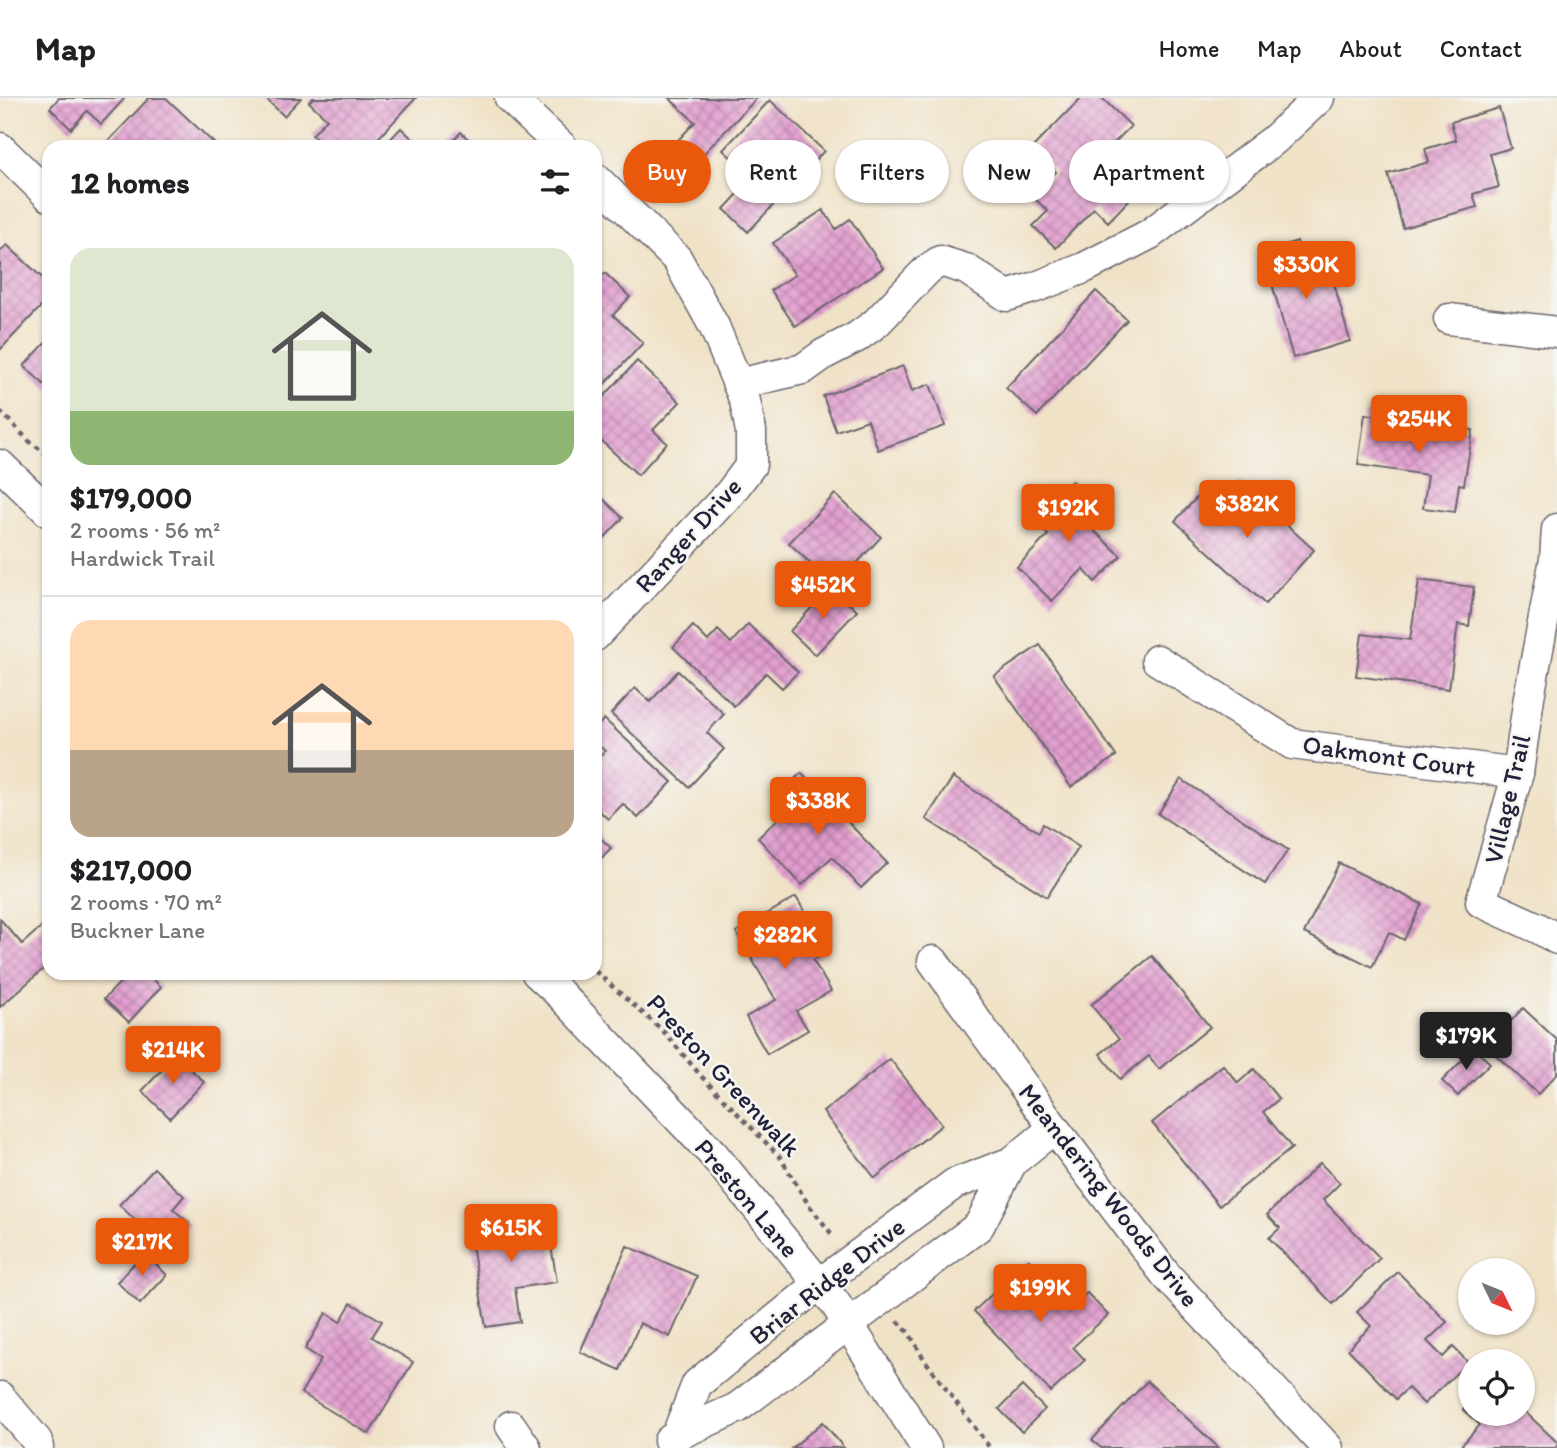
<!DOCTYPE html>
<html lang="en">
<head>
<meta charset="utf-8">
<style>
	body { margin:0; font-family:Itim,sans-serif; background:#f6f6f6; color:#202124; height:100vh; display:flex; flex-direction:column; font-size:26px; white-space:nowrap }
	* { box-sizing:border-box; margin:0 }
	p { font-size:23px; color:#757577 }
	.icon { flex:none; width:38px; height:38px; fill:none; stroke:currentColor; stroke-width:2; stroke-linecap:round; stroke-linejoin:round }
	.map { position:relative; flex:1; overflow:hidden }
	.panel { position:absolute; left:42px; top:42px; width:560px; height:840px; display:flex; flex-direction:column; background:#fff; border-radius:21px; box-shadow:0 2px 5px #0004 }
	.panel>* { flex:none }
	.top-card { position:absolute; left:623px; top:42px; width:665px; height:63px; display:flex; gap:14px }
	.needle { width:46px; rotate:133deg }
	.tools { position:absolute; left:1458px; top:1160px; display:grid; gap:14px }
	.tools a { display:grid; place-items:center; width:77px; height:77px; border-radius:50%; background:#fff; box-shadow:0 2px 5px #0004; font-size:35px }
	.price { position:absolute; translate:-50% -60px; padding:0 16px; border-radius:7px; background:#ea580c; color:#fff; font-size:23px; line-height:46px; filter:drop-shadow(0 2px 4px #0008) }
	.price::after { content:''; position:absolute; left:50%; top:42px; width:21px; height:16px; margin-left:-10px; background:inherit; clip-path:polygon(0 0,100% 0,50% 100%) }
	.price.active { background:#222; color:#fff }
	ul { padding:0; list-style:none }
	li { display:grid; align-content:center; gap:14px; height:371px; padding:0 28px }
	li+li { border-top:2px solid #e0e0e0 }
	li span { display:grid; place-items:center; height:217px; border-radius:21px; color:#555 }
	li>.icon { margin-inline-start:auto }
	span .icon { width:126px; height:126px; fill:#fffc; stroke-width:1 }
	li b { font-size:30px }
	h2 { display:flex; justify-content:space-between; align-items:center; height:84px; padding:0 28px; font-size:30px }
	.pill { padding:0 24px; border-radius:32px; background:#fff; box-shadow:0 2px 5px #0004; font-size:24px; line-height:63px }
	.pill.active { background:#ea580c; color:#fff }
	header { display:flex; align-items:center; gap:42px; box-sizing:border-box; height:98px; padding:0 35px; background:#fff; border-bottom:2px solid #e0e0e0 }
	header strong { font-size:33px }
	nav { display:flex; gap:38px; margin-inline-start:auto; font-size:24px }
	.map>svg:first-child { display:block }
	.building { fill:url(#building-cross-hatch) }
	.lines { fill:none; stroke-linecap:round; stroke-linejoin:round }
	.minor-casing { stroke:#6a656c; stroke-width:33 }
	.path { stroke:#6a656c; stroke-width:4.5; stroke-dasharray:5 5; stroke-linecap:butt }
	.minor { stroke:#fff; stroke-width:30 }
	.labels { text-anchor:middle; stroke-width:5; stroke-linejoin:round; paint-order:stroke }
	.street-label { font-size:26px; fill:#22223b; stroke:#f6f6f2 }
</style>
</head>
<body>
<header>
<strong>Map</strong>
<nav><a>Home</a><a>Map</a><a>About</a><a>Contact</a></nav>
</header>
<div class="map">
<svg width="1557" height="1350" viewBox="0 0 1557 1350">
	<defs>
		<pattern id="building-cross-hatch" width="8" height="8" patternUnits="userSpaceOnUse" patternTransform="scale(1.75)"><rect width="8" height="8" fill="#e29ecf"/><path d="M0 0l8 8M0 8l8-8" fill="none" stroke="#b780a9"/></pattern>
	</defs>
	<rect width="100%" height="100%" fill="#f6f6f2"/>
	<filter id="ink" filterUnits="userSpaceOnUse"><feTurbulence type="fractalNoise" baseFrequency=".0143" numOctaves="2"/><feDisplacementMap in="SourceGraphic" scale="14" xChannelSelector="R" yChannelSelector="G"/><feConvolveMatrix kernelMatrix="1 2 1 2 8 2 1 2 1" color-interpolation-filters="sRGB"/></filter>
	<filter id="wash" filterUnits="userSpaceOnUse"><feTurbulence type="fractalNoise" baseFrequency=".00686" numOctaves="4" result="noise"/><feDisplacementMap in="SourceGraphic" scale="28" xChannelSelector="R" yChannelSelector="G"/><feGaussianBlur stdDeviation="1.57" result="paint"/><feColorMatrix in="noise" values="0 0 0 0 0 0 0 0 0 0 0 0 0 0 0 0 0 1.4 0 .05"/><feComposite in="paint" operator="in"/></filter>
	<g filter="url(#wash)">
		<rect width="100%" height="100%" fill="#f0e2c7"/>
		<g id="blocks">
			<g class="building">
				<polygon points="59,0 125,0 101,26 87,13 71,31 50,10"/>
				<polygon points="149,0 166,0 218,49 103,49"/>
				<polygon points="265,0 301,0 284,18"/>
				<polygon points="313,0 416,0 370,49 325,49 312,37 327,21 309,4"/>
				<polygon points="669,0 757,0 688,72 668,53 695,24"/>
				<polygon points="1081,0 1102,0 1131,28 1113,46 1149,81 1108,124 1094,110 1056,150 1033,128 1048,113 1032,98 1056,74 1032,50"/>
				<polygon points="770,2 824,53 748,134 724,111 753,80 723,52"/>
				<polygon points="1499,10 1511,50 1490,56 1499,89 1473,96 1477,109 1403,130 1388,76 1429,64 1425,51 1456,42 1451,24"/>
				<polygon points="401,30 421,49 383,49"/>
				<polygon points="461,34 476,49 447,49"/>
				<polygon points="823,112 836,131 850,121 883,170 795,228 771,192 795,177 773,145"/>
				<polygon points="1297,143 1305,170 1328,164 1350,243 1293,260 1263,154"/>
				<polygon points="7,147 49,186 49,200 0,252 0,154"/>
				<polygon points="605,175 630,199 613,217 643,245 597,294 595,292 595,185"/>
				<polygon points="1096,193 1127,222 1037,318 1006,290"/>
				<polygon points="49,241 49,291 24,268"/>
				<polygon points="637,263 680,304 653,332 667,345 638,377 595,337 595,308"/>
				<polygon points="903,268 912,293 930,286 945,328 878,352 868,322 836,333 823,298"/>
				<polygon points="1365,316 1473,332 1464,387 1459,386 1455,414 1423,410 1428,377 1358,367"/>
				<polygon points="1072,383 1102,412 1088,427 1121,458 1095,484 1083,471 1052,503 1017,469 1048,437 1033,422"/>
				<polygon points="1240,384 1314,452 1265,506 1175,423 1201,395 1217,409"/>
				<polygon points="595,393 623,420 595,450"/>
				<polygon points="835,396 881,439 835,489 789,445"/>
				<polygon points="1419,482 1474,489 1469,528 1458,526 1449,591 1356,578 1362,536 1410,542"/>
				<polygon points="831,489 857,513 815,557 790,533"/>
				<polygon points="748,526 798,574 782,590 766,575 734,608 673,549 693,528 708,543 718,532 731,545"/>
				<polygon points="1040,547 1116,658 1071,689 994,578"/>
				<polygon points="678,573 724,616 707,635 724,651 689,689 611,616 635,590 650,604"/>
				<polygon points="604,621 672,684 638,720 623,706 608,721 595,709 595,664 605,653 595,644 595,631"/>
				<polygon points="801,675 887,765 861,790 832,759 802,787 758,740 788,711 776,699"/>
				<polygon points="953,679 1039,734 1043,726 1079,749 1047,799 926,721"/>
				<polygon points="1181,681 1288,752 1265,786 1158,716"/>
				<polygon points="595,735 611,750 595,767"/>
				<polygon points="1339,765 1422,806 1404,842 1389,834 1372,869 1304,835"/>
				<polygon points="796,799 828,853 813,862 831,893 796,913 808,932 767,956 746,919 776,902 736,834"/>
				<polygon points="0,821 22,846 49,822 49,866 0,909"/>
				<polygon points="1152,858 1210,929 1159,971 1149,958 1120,981 1100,956 1119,941 1091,907"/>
				<polygon points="129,875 147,875 161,889 129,924 104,901"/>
				<polygon points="1523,910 1557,942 1557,976 1538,996 1487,949"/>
				<polygon points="1474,950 1490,965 1458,998 1442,983"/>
				<polygon points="176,957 204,984 170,1020 142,993"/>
				<polygon points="890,961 942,1027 875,1080 823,1014"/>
				<polygon points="1223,967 1238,985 1254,971 1279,1001 1263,1014 1292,1050 1219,1108 1152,1025"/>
				<polygon points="1320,1065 1340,1085 1323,1102 1380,1160 1333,1206 1269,1140 1280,1130 1267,1117"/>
				<polygon points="154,1070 184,1098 173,1111 189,1125 166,1150 119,1107"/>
				<polygon points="546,1117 557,1184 515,1190 520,1224 486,1229 469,1130"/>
				<polygon points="627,1148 697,1178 670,1239 640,1225 620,1272 580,1254"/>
				<polygon points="144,1155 167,1177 140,1206 117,1184"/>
				<polygon points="1029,1162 1072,1208 1087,1195 1108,1217 1073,1249 1085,1262 1051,1294 974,1213"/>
				<polygon points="1398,1174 1447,1224 1427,1243 1443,1259 1453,1249 1468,1264 1424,1306 1408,1290 1396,1301 1348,1251 1371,1228 1357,1214"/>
				<polygon points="351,1205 382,1223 372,1239 413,1264 369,1336 301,1295 321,1261 305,1251 326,1215 340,1224"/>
				<polygon points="1147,1283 1219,1350 1101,1350 1092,1342"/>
				<polygon points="1022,1288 1045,1311 1022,1334 999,1311"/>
				<polygon points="1470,1305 1470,1316 1522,1316 1522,1311 1557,1344 1557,1348 1555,1350 1459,1350 1480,1327 1463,1312"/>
				<polygon points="823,1324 844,1350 792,1350"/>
			</g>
		</g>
	</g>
	<g filter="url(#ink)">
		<use href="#blocks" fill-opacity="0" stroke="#6a656c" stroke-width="2"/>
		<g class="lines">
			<g class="minor-casing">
				<g id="minor">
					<polyline points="510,0 562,49"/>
					<polyline points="0,50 49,98"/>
					<polyline points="595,80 677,161 714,228 745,303 751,333 751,367 730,395 595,538"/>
					<polyline points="1449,221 1557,234"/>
					<polyline points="738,286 803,271 824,256 857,239 876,225 927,172 940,163 966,171 1007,198 1036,189 1084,170 1150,136 1274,42 1319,0"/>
					<polyline points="0,367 49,414"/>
					<polyline points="1557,431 1555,461 1529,599 1518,675 1481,804 1538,830 1557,841"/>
					<polyline points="1157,562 1292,646 1518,675"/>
					<polyline points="933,863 1054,1030 1166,1177 1328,1350"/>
					<polyline points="537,875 561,897 713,1056 835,1205 926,1350"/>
					<polyline points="0,1299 37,1343 38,1350"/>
					<polyline points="511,1328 526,1350"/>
					<polyline points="677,1337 697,1286 819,1186 954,1086 1012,1064 1054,1030"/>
					<polyline points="669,1343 677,1337 737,1310 979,1128 1012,1064"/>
				</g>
			</g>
			<g class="path">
				<polyline points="0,313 29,343 49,358"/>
				<polyline points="595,873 663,933 702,979 780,1059 808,1106 834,1139"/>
				<polyline points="898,1223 909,1235 924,1261 990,1350"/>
			</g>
			<use href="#minor" class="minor"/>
		</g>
	</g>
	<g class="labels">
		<g class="street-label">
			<text transform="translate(688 437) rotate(-48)" y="9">Ranger Drive</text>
			<text transform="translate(1389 658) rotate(8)" y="9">Oakmont Court</text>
			<text transform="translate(1507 701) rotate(-77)" y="9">Village Trail</text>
			<text transform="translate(724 977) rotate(47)" y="9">Preston Greenwalk</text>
			<text transform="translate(1109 1097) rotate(52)" y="9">Meandering Woods Drive</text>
			<text transform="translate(747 1100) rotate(50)" y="9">Preston Lane</text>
			<text transform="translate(827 1183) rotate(-38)" y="9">Briar Ridge Drive</text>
		</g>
	</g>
</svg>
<div class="tools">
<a><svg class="needle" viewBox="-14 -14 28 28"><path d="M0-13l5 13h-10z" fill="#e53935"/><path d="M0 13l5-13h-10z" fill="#757577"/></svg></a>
<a><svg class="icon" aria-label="locate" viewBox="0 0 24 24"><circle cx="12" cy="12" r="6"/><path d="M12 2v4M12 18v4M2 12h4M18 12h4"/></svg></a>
</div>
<b class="price" style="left:1306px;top:203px">$330K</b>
<b class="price" style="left:1419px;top:357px">$254K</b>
<b class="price" style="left:1247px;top:442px">$382K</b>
<b class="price" style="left:1068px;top:446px">$192K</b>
<b class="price" style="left:823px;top:523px">$452K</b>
<b class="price" style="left:818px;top:739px">$338K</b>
<b class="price" style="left:785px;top:873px">$282K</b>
<b class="price active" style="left:1466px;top:974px">$179K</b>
<b class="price" style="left:173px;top:988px">$214K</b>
<b class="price" style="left:511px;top:1166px">$615K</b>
<b class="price" style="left:142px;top:1180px">$217K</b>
<b class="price" style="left:1040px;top:1226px">$199K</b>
<div class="top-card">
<a class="pill active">Buy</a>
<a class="pill">Rent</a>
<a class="pill">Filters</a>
<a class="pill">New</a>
<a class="pill">Apartment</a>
</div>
<section class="panel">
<h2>12 homes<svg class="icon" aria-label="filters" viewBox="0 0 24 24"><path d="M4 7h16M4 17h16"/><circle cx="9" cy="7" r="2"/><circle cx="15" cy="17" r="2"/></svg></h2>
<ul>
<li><span style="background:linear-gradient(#dfe7d0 75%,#8fb573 0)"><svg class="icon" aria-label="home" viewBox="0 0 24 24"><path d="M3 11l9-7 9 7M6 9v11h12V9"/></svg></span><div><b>$179,000</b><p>2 rooms · 56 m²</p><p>Hardwick Trail</p></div></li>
<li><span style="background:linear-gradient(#ffd9b3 60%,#b9a48a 0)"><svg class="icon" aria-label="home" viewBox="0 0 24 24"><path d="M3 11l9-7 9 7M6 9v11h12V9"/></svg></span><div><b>$217,000</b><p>2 rooms · 70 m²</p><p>Buckner Lane</p></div></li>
</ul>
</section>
</div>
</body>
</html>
